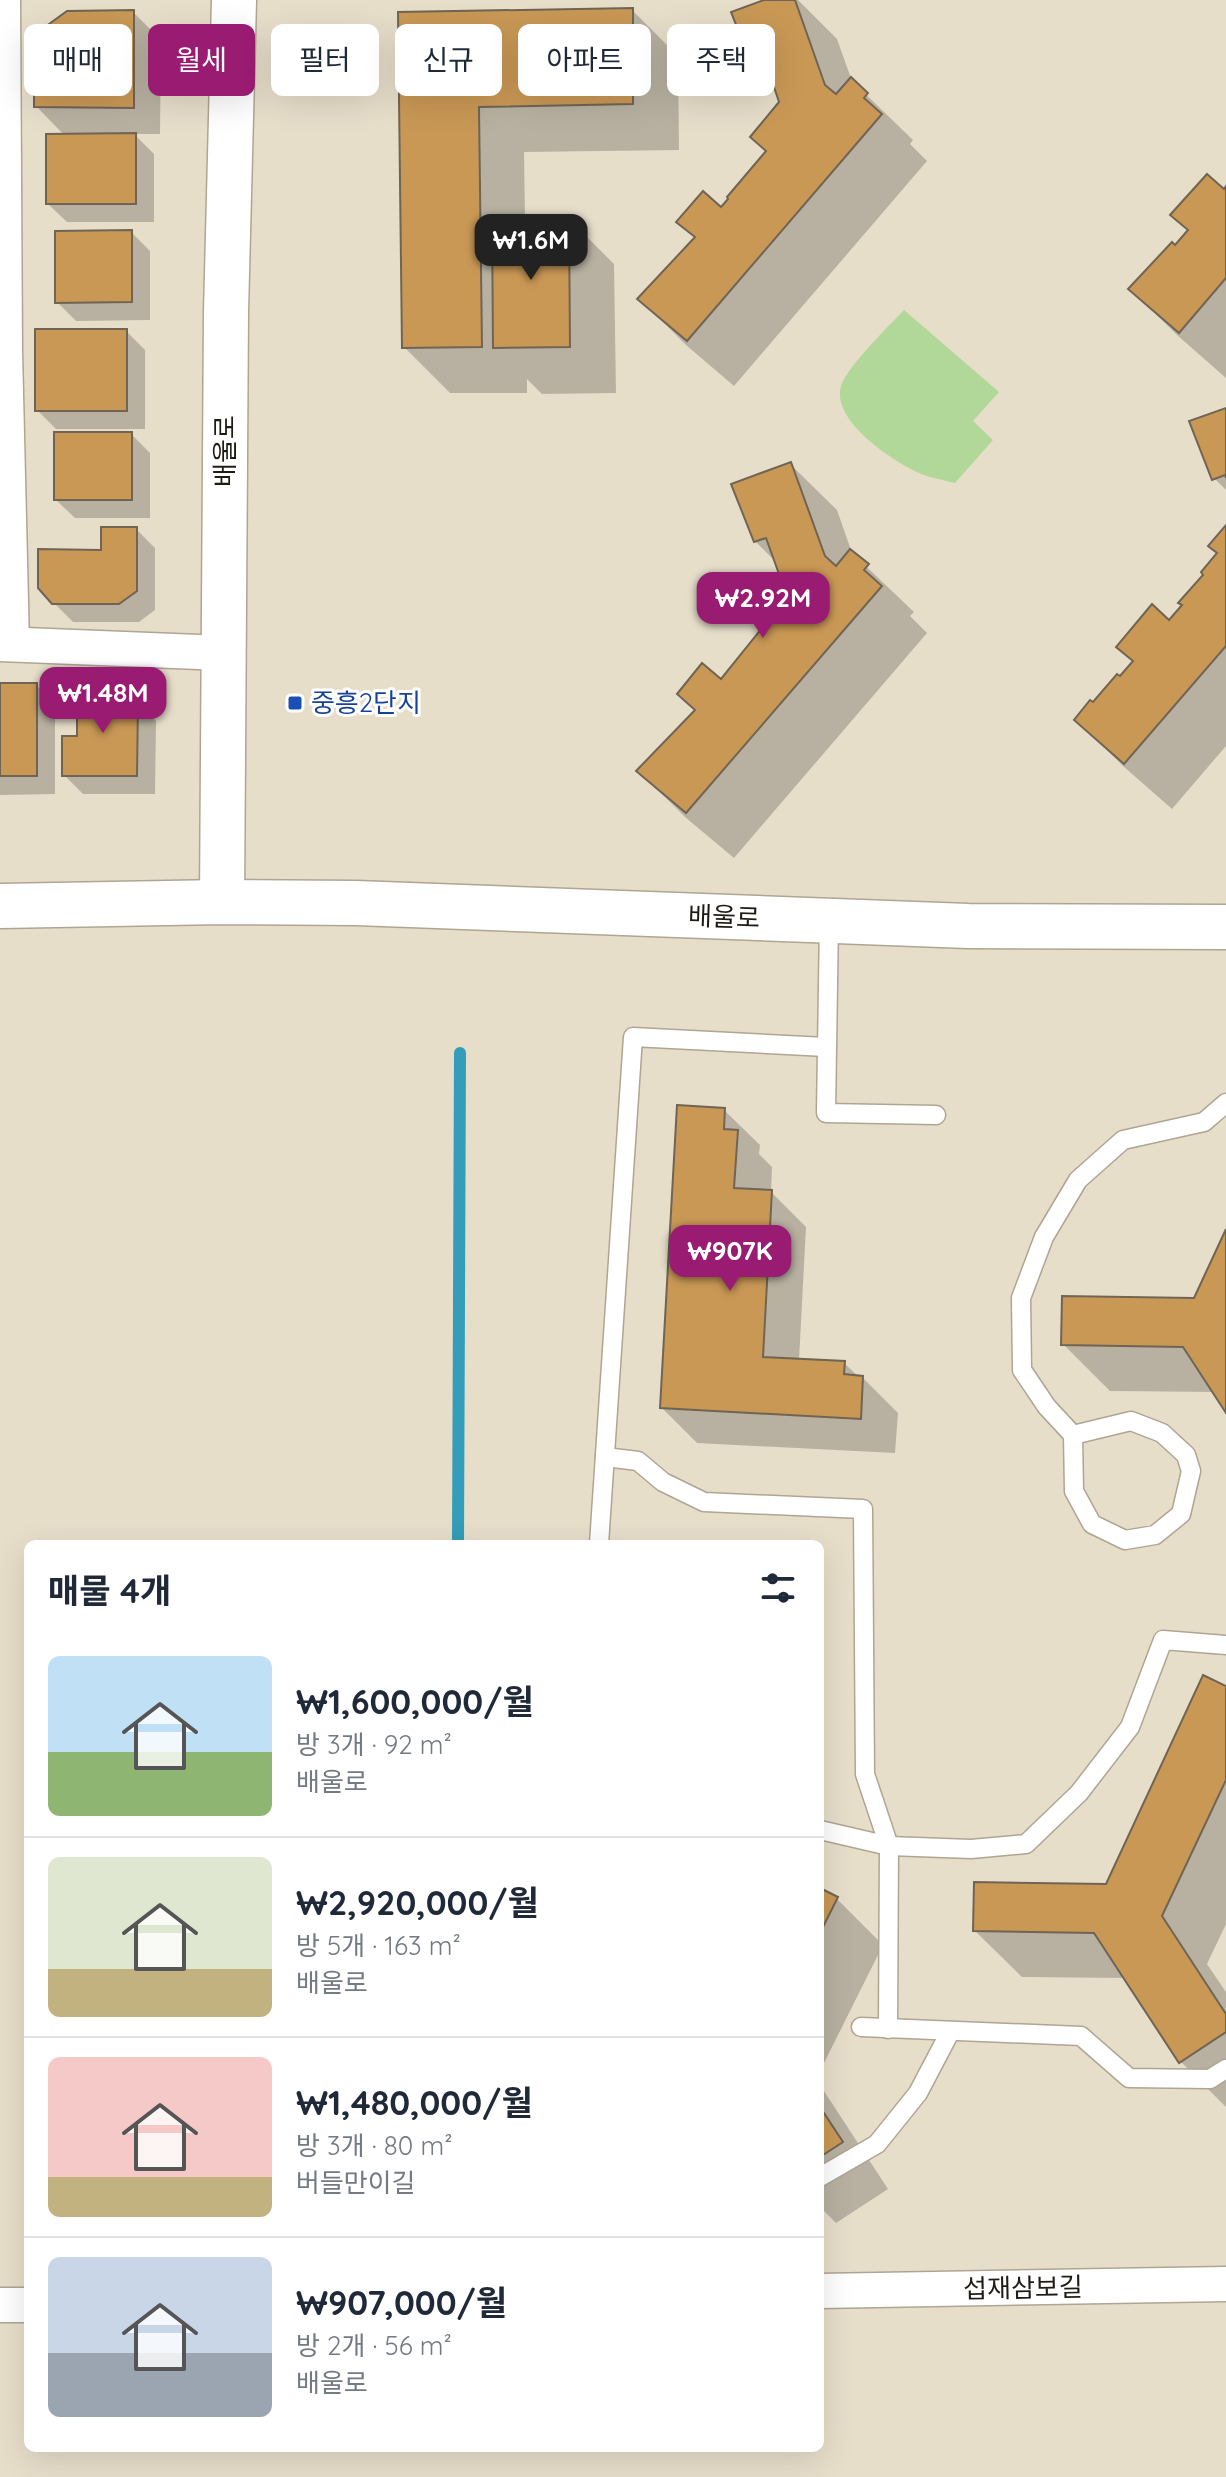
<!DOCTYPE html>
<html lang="ko">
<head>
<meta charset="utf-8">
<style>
	body { margin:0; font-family:Quicksand,"Noto Sans KR",sans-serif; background:#f6f6f7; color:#1f2937; height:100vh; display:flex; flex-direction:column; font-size:30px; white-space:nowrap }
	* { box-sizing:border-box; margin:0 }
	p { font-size:26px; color:#747a83 }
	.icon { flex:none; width:44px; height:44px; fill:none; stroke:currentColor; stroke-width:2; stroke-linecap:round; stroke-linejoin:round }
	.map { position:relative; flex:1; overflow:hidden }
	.details { position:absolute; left:24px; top:1540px; width:800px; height:912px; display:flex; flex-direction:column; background:#fff; border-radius:12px; box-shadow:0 8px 32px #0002 }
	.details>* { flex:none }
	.banner { position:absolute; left:24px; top:24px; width:800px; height:72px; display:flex; gap:16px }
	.price { position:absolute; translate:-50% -68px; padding:0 18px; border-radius:16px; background:#9a1c72; color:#fff; font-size:26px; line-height:52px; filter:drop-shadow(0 2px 4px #0008) }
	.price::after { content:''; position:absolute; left:50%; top:48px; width:24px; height:18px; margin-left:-12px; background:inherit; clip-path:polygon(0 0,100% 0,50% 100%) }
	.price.selected { background:#222; color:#fff }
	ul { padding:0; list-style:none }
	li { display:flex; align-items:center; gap:24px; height:200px; padding:0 24px }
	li+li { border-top:2px solid #e0e1e3 }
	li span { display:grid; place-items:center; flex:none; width:224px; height:160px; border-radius:12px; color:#555 }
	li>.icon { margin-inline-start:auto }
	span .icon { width:96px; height:96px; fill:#fffc; stroke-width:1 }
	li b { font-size:34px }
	h2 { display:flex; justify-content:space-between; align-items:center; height:96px; padding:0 24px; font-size:34px }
	.pill { padding:0 28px; border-radius:12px; background:#fff; box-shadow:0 8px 32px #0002; font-size:28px; line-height:72px }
	.pill.selected { background:#9a1c72; color:#fff }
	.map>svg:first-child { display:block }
	.green { fill:#b1d899 }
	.shadow { fill:#0003 }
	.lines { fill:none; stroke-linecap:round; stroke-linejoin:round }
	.stream { stroke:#339dba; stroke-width:12 }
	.building { fill:#c99855; stroke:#706455; stroke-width:2 }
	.lane-casing { stroke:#aea593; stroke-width:21 }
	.street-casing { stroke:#aea593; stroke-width:37 }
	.secondary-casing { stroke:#aea593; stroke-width:47 }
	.lane { stroke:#fff; stroke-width:18 }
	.street { stroke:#fff; stroke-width:34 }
	.secondary { stroke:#fff; stroke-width:44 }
	.transit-dot { fill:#1a4fb4; stroke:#fff; stroke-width:3 }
	.labels { text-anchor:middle; stroke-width:6; stroke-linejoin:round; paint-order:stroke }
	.street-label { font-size:26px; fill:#1e1b14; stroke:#fff }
	.transit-label { font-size:26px; fill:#164399; stroke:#fff; text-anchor:start }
</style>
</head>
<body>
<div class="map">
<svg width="1226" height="2477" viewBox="0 0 1226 2477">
	<rect width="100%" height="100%" fill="#e7deca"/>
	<path class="green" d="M904,310L999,392L973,421L993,440L955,483C944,480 930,478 919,473C893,461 831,421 841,386C846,368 889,326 904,310Z"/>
	<g class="shadow">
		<polygon points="770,0 798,0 837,39 852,81 913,140 910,144 927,161 734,386 686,345 640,299 696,239 679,221 721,210 768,152 782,103 778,91 756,69"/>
		<polygon points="632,10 678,56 679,150 524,152 525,219 568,218 614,264 616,393 542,394 527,379 527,393 450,393 404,347 400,14"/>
		<polygon points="133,12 161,40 160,134 134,134 154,154 154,222 67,222 48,204 65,136 36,106"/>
		<polygon points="1226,189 1226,378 1177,335 1131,289 1189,231 1173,215"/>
		<polygon points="131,232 150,251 150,320 76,321 57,302"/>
		<polygon points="126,331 145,350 145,429 56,429 37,410"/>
		<polygon points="1226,410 1226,490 1214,478"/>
		<polygon points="131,434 150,453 150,518 75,518 56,500"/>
		<polygon points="790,464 837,510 852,553 914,612 910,616 927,633 734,858 685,817 639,771 696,711 768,624 781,575 777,563 755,541"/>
		<polygon points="1226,528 1226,746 1172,809 1123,766 1077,720 1121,679 1184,606 1219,554"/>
		<polygon points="136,529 155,548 155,610 139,622 73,622 54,603 104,552"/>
		<polygon points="0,685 36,685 55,704 55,794 0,795"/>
		<polygon points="127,691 156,721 155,794 83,794 64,775 79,738"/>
		<polygon points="724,1110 760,1145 759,1154 772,1167 771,1192 806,1227 799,1360 844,1363 859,1377 862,1377 898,1413 895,1453 697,1443 662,1408"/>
		<polygon points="1226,1234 1226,1409 1215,1392 1110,1391 1063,1344 1195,1300"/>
		<polygon points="1226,1688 1226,1924 1207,1964 1226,1992 1226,2107 1181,2062 1126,1978 1022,1977 975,1931 1107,1886"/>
		<polygon points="820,1890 837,1899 883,1945 820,2071"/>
		<polygon points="820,2085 888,2189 836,2223 820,2207"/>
	</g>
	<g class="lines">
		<polyline class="stream" points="458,1544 460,1053"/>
	</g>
	<g class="building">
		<polygon points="764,0 795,0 825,85 836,94 851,77 868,93 864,98 882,114 687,341 637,299 695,237 676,222 703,191 721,207 728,199 727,197 766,151 750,137 779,102 767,66 754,70 731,12"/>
		<polygon points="633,8 633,104 479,107 482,347 402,348 398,12"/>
		<polygon points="134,10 134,108 34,107 34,35 67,11"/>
		<polygon points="136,133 136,204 46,204 46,134"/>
		<polygon points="1207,174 1224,189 1226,186 1226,278 1179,333 1128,289 1172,242 1175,245 1188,230 1170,215"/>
		<polygon points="569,216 570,347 493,348 492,217"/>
		<polygon points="132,230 132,302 55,303 55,231"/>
		<rect x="35" y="329" width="92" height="82"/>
		<polygon points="1226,408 1226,478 1225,475 1212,480 1189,421"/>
		<rect x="54" y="432" width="78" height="68"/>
		<polygon points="791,462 825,556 836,566 850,549 869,564 864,570 882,586 686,813 636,771 695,710 677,694 702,663 721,679 766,623 749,609 779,574 766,538 754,542 731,484"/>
		<polygon points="1226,525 1226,646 1124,764 1074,720 1090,700 1093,702 1117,674 1120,676 1133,661 1116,647 1152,604 1169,620 1182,605 1178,603 1203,575 1201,572 1217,553 1208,546"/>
		<polygon points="101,527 137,527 137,591 119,604 52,604 38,588 38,549 101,550"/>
		<rect x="0" y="683" width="37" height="93"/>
		<polygon points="77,689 128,689 138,700 137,776 62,776 62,736 77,736"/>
		<polygon points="677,1105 725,1108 724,1129 738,1130 734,1188 772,1190 763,1357 845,1361 844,1374 863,1376 861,1419 660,1408"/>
		<polygon points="1226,1229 1226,1413 1183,1347 1061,1345 1062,1296 1194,1298"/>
		<polygon points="1203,1675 1226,1686 1226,1780 1162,1916 1226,2014 1226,2032 1179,2063 1094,1933 973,1931 974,1882 1106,1884"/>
		<polygon points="820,1888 838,1897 820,1933"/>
		<polygon points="820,2107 843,2142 820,2157"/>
	</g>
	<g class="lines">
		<g class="lane-casing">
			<g id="lane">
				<polyline points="829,921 826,1113 936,1115"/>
				<polyline points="1073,1435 1131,1421 1162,1433 1186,1455 1191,1471 1181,1514 1155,1535 1125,1540 1092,1524 1074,1491 1073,1435 1047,1407 1022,1370 1021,1298 1044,1237 1078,1180 1123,1140 1204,1122 1226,1103"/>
				<polyline points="605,1457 638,1461 663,1482 704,1502 863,1509 865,1774 889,1846 888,2029"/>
				<polyline points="599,1544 633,1037 826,1047"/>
				<polyline points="820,1830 889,1846 971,1849 1026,1844 1079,1793 1130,1727 1163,1640 1226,1645"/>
				<polyline points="861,2027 1081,2036 1129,2078 1210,2079 1226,2069"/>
				<polyline points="820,2177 877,2144 918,2093 950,2032"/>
			</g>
		</g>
		<g class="street-casing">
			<g id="street">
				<polyline points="3,0 5,351 12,644"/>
				<polyline points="0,644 224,653"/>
				<polyline points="820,2291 1226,2284"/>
				<polyline points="0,2305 28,2305"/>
			</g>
		</g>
		<g class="secondary-casing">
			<g id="secondary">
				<polyline points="222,902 226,312 234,0"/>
				<polyline points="0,906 222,902 356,903 968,926 1226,927"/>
			</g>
		</g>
		<use href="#lane" class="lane"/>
		<use href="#street" class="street"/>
		<use href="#secondary" class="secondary"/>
	</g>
	<rect class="transit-dot" x="287" y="695" width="16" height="16" rx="4"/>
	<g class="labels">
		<g class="street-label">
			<text transform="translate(225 451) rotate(-90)" y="9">배울로</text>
			<text transform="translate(724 917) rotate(2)" y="9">배울로</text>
			<text transform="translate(1023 2288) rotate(-1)" y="9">섭재삼보길</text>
		</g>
		<g class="transit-label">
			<text x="311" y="712">중흥2단지</text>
		</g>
	</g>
</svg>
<b class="price selected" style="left:531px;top:282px">₩1.6M</b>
<b class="price" style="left:763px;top:640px">₩2.92M</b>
<b class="price" style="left:103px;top:735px">₩1.48M</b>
<b class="price" style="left:730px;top:1293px">₩907K</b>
<div class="banner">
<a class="pill">매매</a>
<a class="pill selected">월세</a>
<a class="pill">필터</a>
<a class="pill">신규</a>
<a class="pill">아파트</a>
<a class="pill">주택</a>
</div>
<section class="details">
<h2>매물 4개<svg class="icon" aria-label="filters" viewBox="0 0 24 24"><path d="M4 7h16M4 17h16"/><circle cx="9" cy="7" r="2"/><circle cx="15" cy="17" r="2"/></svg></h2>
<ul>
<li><span style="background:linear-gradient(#bfe0f5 60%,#8fb573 0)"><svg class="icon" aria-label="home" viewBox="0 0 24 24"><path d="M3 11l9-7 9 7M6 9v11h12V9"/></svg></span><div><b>₩1,600,000/월</b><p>방 3개 · 92 m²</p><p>배울로</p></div></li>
<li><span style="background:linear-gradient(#dfe7d0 70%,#c2b280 0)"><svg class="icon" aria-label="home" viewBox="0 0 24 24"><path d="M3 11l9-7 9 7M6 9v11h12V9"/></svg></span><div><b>₩2,920,000/월</b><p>방 5개 · 163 m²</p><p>배울로</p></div></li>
<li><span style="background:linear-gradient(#f6c9c9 75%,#c2b280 0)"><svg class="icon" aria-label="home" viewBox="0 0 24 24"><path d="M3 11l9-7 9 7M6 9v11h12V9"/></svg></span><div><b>₩1,480,000/월</b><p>방 3개 · 80 m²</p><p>버들만이길</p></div></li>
<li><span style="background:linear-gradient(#c9d6e8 60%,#9aa5b1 0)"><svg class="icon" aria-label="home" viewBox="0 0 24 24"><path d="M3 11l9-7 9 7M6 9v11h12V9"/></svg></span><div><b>₩907,000/월</b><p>방 2개 · 56 m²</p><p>배울로</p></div></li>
</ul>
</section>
</div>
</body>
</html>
